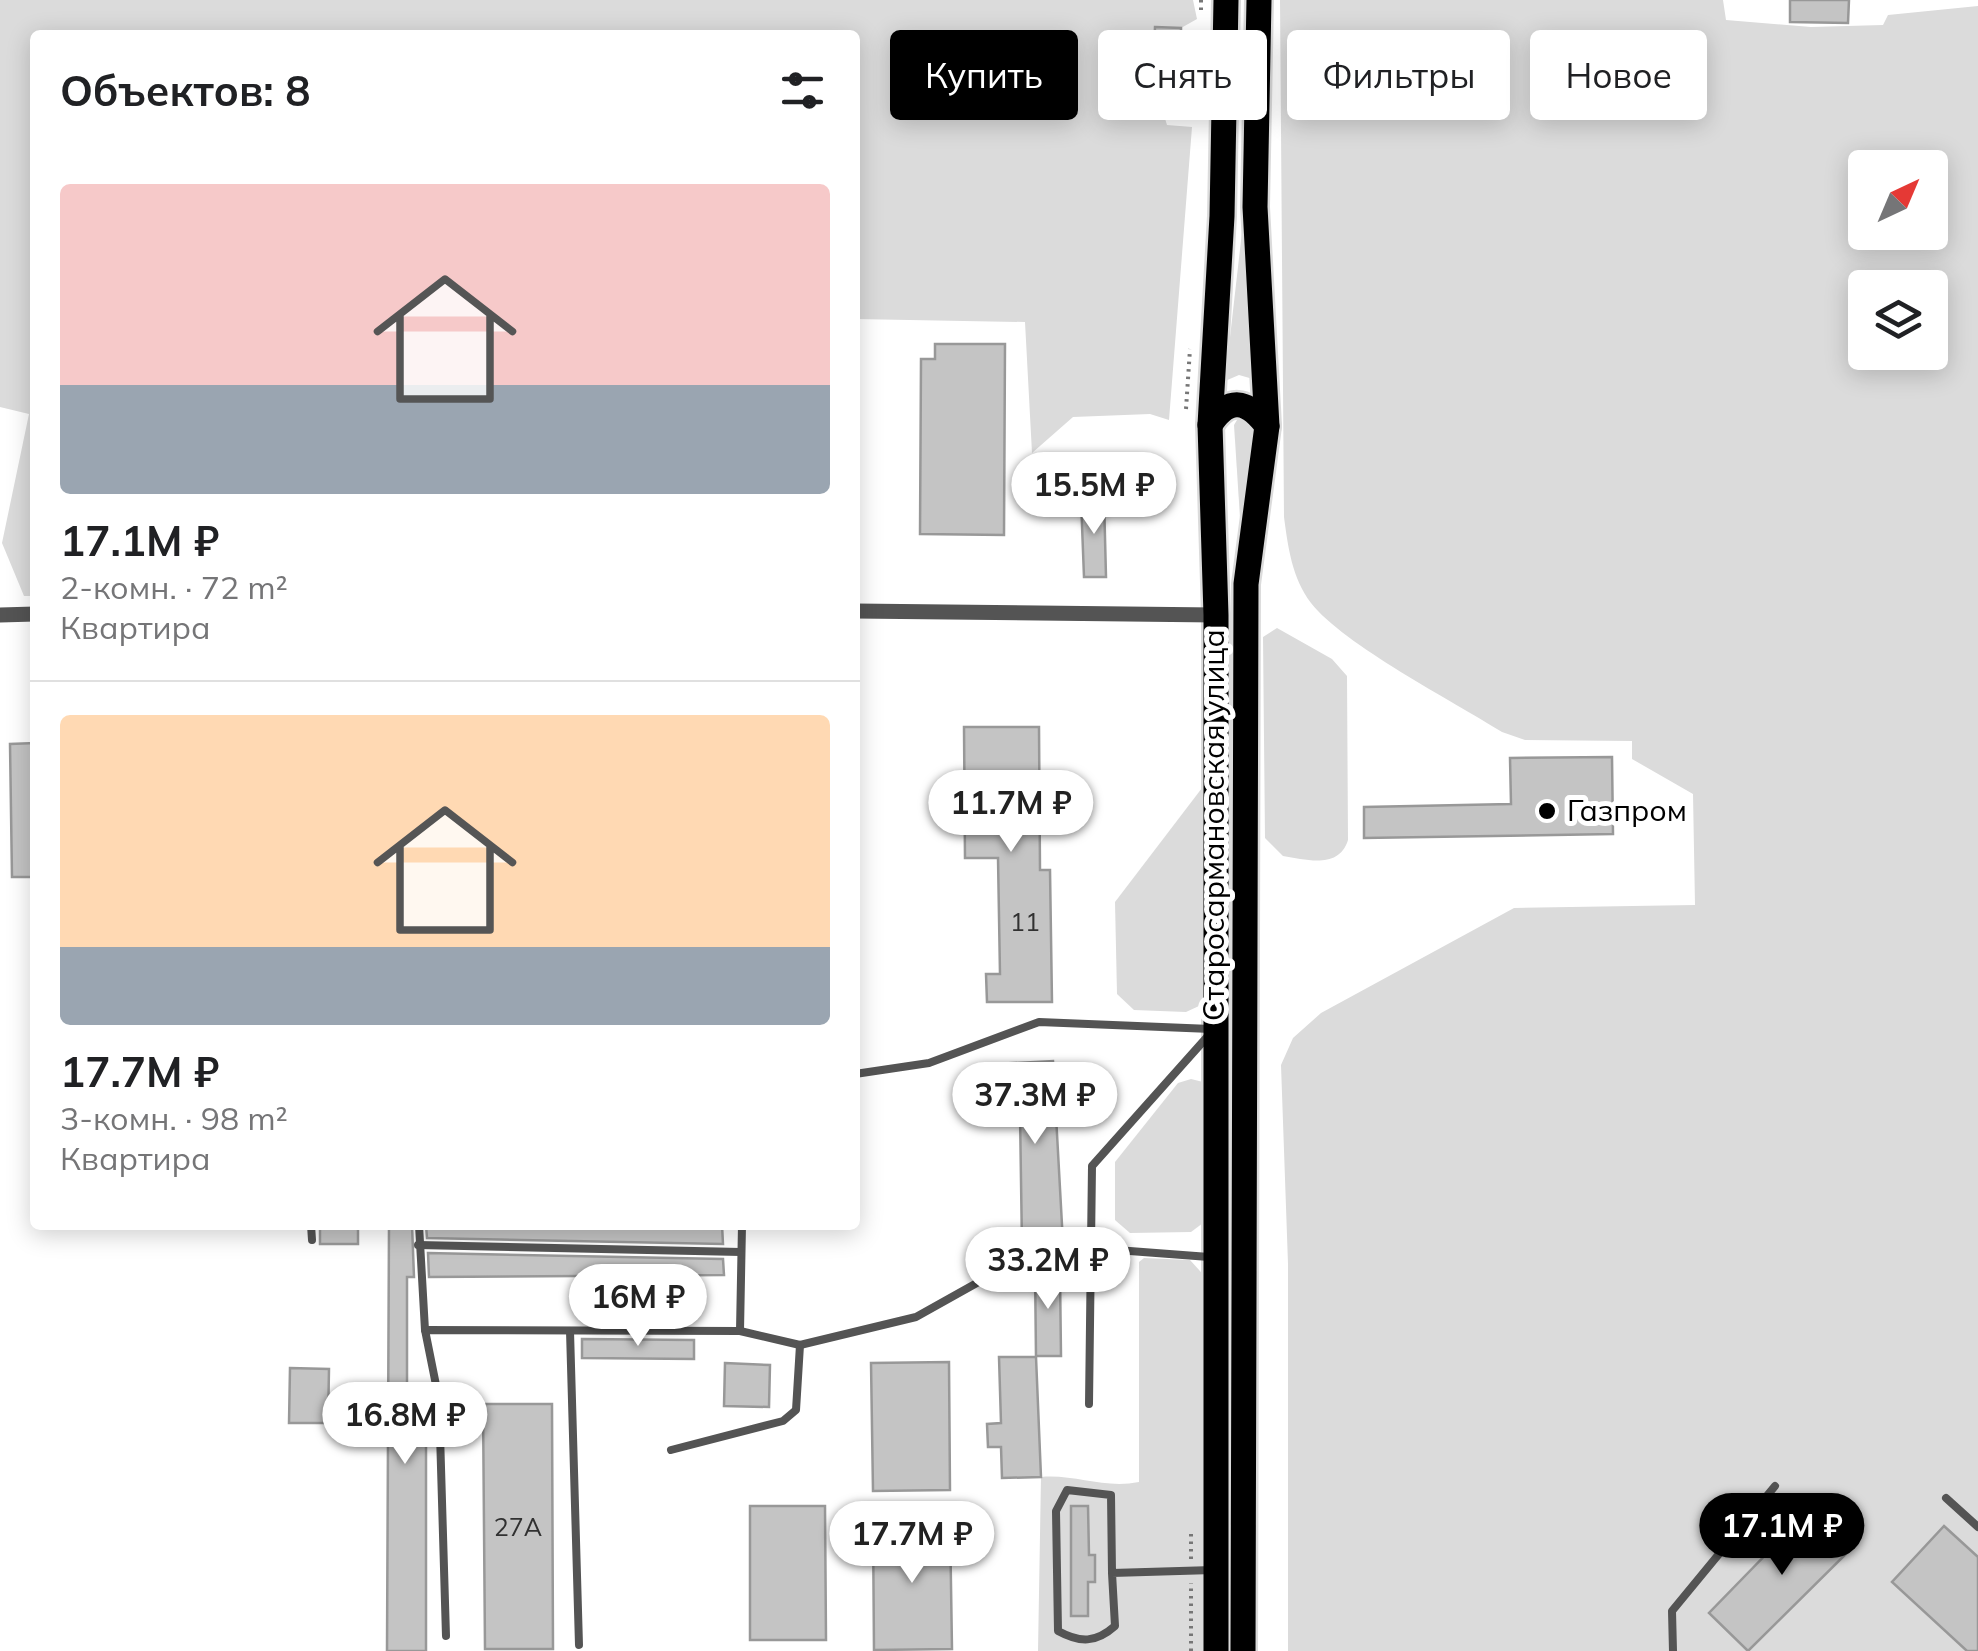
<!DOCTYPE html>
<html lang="ru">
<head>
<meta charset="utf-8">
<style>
	body { margin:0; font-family:Mulish,sans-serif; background:#f2f2f2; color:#202124; height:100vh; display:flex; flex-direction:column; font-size:38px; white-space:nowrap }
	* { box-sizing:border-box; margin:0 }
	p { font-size:32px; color:#757577 }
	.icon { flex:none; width:55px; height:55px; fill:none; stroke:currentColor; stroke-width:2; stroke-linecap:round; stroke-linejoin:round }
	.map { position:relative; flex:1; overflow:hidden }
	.details { position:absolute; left:30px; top:30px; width:830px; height:1200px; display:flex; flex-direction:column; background:#fff; border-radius:10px; box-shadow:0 5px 25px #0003 }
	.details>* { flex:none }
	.top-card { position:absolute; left:890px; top:30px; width:938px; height:90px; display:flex; gap:20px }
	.needle { width:65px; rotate:44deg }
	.fabs { position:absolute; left:1848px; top:150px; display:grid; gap:20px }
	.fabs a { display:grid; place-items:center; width:100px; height:100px; border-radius:10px; background:#fff; box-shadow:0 5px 25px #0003; font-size:50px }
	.price { position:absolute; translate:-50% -85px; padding:0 22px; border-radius:35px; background:#fff; color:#222; font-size:32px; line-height:65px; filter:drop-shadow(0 2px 5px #0008) }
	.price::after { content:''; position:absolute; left:50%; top:60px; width:30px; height:22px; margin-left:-15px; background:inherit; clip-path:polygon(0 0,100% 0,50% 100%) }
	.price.active { background:#000; color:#fff }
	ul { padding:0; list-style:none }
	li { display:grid; align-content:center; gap:20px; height:530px; padding:0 30px }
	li+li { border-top:2px solid #e0e0e0 }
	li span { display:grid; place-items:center; height:310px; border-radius:10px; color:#555 }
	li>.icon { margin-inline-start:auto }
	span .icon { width:180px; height:180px; fill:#fffc; stroke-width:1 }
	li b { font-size:42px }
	h2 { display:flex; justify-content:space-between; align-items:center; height:120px; padding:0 30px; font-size:42px }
	.pill { padding:0 35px; border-radius:10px; background:#fff; box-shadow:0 5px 25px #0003; font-size:35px; line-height:90px }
	.pill.active { background:#000; color:#fff }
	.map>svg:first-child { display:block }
	.green { fill:#dbdbdb; fill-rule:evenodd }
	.building { fill:#c4c4c4; stroke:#989898; stroke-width:2.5 }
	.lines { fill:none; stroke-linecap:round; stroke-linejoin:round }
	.primary-casing { stroke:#dbdbdb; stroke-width:30 }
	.path { stroke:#767676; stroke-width:4; stroke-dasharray:2.5 5; stroke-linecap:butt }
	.service { stroke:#545454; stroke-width:8 }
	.minor { stroke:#545454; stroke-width:15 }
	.primary { stroke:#000; stroke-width:25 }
	.poi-dot { fill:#000; stroke:#fff; stroke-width:4 }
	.labels { text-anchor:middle; stroke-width:10; stroke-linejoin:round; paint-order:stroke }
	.number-label { font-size:25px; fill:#313131 }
	.poi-label { font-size:30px; fill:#000; stroke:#fff; text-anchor:start }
	.street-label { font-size:30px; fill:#000; stroke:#fff }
</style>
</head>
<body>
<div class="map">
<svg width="1978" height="1651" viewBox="0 0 1978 1651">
	<rect width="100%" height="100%" fill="#fff"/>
	<g class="green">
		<polygon points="0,0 1193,0 1197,19 1181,28 1155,27 1153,79 1167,125 1192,127 1169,420 1150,414 1073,417 1032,453 1025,322 855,319 855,35 35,35 35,596 24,596 2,543 29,414 0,407"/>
		<path d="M1280,0H1723L1726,20L1811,27L1883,25L1888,15L1978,6V1651H1288V1264L1281,1065L1293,1038L1321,1013L1514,908L1695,905L1693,794L1632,759V741L1525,740L1502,732C1453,701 1344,645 1311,603C1292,578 1288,547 1284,517ZM1865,168H1930V232H1865ZM1865,288H1930V352H1865Z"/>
		<polygon points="1243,223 1247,223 1253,379 1239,375 1225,381"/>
		<polygon points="1240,415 1254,423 1243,564 1234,425"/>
		<path d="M1277,628L1332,659L1347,676L1348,840C1339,869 1308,860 1283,856L1265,838L1263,637Z"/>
		<polygon points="1202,788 1202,997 1199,1006 1186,1012 1134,1010 1117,994 1115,902"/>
		<polygon points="1191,1079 1203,1082 1211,1091 1207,1220 1191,1232 1130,1233 1115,1220 1115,1162 1178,1083"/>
		<path d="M1144,1258L1190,1260L1209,1281L1205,1651H1038L1041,1477C1075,1474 1104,1489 1139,1482V1262Z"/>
	</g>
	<g class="building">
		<polygon points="1790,0 1849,0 1848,23 1790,22"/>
		<polygon points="1155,27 1181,28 1181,78 1153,79"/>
		<polygon points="935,344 1005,344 1004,535 920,534 921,359 935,359"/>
		<polygon points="1104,498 1106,577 1084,577 1081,499"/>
		<polygon points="964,727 1039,727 1040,870 1050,870 1052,1002 987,1002 986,974 1000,974 998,858 965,858"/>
		<polygon points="35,743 35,877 12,877 10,744"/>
		<polygon points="1612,757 1613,834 1364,838 1364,807 1511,804 1510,758"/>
		<polygon points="1053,1061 1063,1243 1035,1252 1035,1245 1022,1246 1020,1114 997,1114 996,1064"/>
		<rect x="320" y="1225" width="38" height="19"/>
		<polygon points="389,1225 412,1225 414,1277 407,1277 407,1399 426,1399 426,1651 387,1651"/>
		<polygon points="426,1225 722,1225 723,1244 427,1238"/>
		<polygon points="428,1253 723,1259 724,1275 429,1277"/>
		<polygon points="1052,1264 1053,1276 1060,1276 1061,1356 1036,1356 1035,1267"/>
		<polygon points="582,1339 694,1340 694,1359 582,1358"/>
		<polygon points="999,1357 1036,1357 1041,1477 1002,1478 1001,1447 988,1447 987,1424 1001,1423"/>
		<polygon points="949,1362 950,1490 873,1491 871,1363"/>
		<polygon points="725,1363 770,1365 769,1407 724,1406"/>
		<polygon points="290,1368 329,1369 328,1423 289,1423"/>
		<polygon points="483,1404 552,1404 553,1649 485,1649"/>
		<polygon points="1814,1505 1855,1545 1748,1651 1709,1613"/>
		<polygon points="750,1506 825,1506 826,1640 750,1640"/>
		<polygon points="1071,1506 1088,1506 1089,1555 1095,1555 1095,1582 1088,1582 1088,1616 1071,1616"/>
		<polygon points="950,1521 952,1649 874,1650 873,1522"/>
		<polygon points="1944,1526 1978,1557 1978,1651 1967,1651 1892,1582"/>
	</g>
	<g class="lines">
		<g class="primary-casing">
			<g id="primary">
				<path d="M1210,425C1229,396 1247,400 1267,426"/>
				<polyline points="1216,1651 1216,615 1210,425 1222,216 1226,0"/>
				<polyline points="1243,1651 1246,584 1267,426 1255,207 1259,0"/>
			</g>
		</g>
		<g class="path">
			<polyline points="1201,0 1201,11"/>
			<polyline points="1186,409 1190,349"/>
			<polyline points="1191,1559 1191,1533"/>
			<polyline points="1191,1651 1191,1583"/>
		</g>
		<g class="service">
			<polyline points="855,1074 929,1063 1039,1022 1211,1029"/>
			<polyline points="311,1225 312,1240"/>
			<polyline points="419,1225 425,1330"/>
			<polyline points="418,1245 741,1252"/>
			<polyline points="570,1331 579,1645"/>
			<polyline points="740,1331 800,1345 916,1317 1009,1265 1090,1248 1209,1257"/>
			<polyline points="1089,1404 1092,1166 1208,1036"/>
			<polyline points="671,1450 783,1421 796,1410 800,1345"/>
			<polyline points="1946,1498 1978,1527"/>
			<path d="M1112,1573L1115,1626C1096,1643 1080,1643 1058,1631L1056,1511L1067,1490L1111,1495L1112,1573L1213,1570"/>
			<polyline points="446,1636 439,1400 425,1330 740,1331 742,1225"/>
			<polyline points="1673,1651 1672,1611 1775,1486"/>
		</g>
		<g class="minor">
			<polyline points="855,611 1216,615"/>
			<polyline points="0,615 35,614"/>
		</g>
		<use href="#primary" class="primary"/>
	</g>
	<circle class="poi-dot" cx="1547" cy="811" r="10"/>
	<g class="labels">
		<g class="number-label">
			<text x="1025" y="931">11</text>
			<text x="518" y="1536">27А</text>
		</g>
		<g class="poi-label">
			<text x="1567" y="821">Газпром</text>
		</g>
		<g class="street-label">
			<text transform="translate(1214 825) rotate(-90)" y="10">Старосармановская улица</text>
		</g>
	</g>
</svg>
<div class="fabs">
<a><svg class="needle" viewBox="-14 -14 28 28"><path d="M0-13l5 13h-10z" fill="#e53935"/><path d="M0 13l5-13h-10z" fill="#757577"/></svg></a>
<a><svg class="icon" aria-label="layers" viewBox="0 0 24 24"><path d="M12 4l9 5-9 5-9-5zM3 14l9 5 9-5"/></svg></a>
</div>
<b class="price" style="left:1094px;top:537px">15.5M ₽</b>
<b class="price" style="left:1011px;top:855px">11.7M ₽</b>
<b class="price" style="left:1035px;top:1147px">37.3M ₽</b>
<b class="price" style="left:1048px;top:1312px">33.2M ₽</b>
<b class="price" style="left:638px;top:1349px">16M ₽</b>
<b class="price" style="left:405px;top:1467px">16.8M ₽</b>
<b class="price active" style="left:1782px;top:1578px">17.1M ₽</b>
<b class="price" style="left:912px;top:1586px">17.7M ₽</b>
<div class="top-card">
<a class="pill active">Купить</a>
<a class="pill">Снять</a>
<a class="pill">Фильтры</a>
<a class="pill">Новое</a>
</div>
<section class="details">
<h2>Объектов: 8<svg class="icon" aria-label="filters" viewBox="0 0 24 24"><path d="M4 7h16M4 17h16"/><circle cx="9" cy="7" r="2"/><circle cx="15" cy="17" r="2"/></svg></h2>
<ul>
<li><span style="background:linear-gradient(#f6c9c9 65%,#9aa5b1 0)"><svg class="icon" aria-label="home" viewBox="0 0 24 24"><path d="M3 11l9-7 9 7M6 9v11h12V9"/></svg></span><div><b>17.1M ₽</b><p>2-комн. · 72 m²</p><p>Квартира</p></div></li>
<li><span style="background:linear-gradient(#ffd9b3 75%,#9aa5b1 0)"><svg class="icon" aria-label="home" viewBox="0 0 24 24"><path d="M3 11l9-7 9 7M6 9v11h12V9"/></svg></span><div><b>17.7M ₽</b><p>3-комн. · 98 m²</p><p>Квартира</p></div></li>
</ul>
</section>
</div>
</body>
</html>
